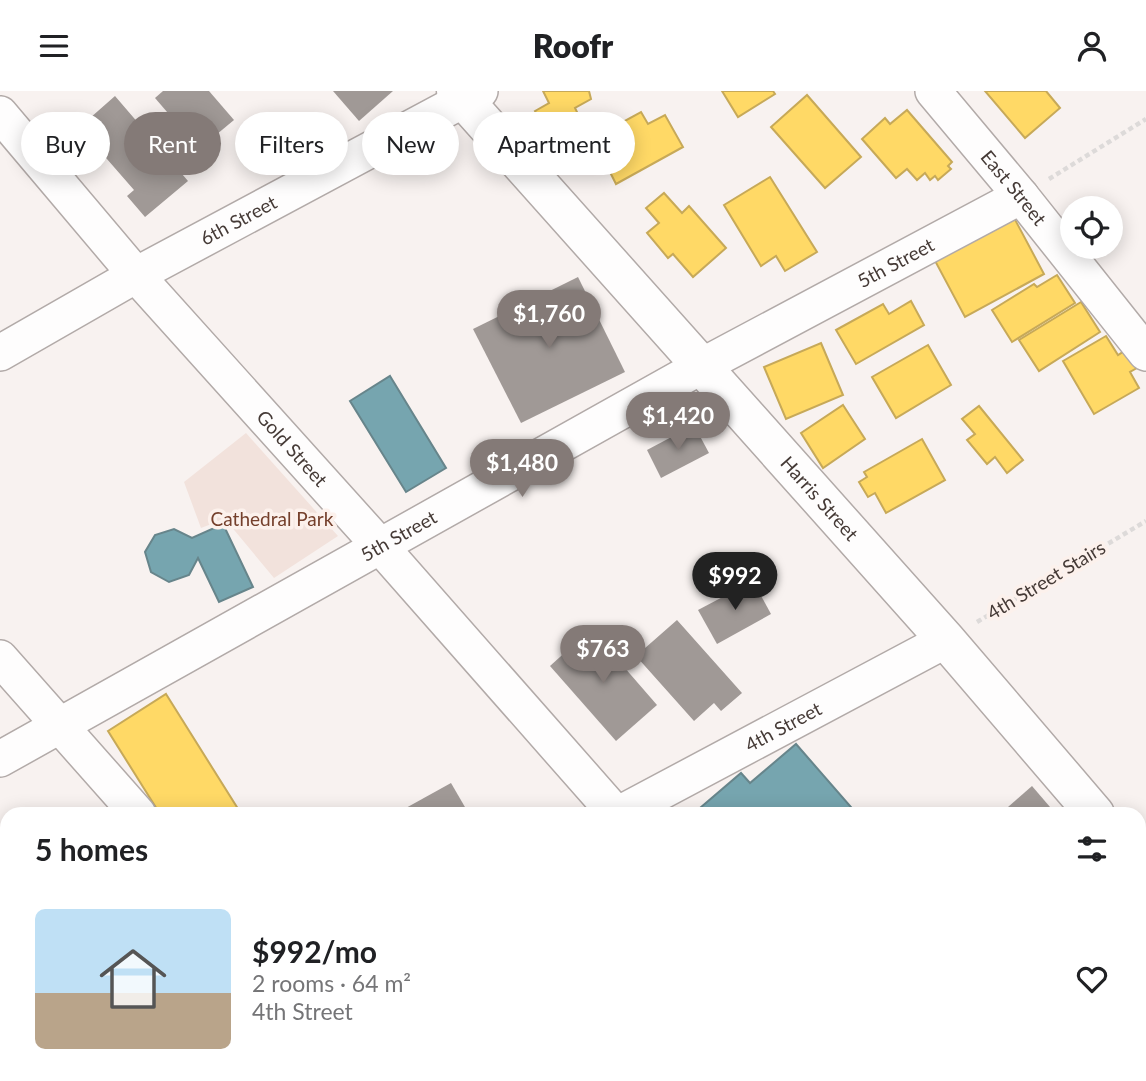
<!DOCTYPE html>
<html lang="en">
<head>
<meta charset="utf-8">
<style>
	body { margin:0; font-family:Lato,sans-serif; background:#f2f2f2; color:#202124; height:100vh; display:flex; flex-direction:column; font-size:26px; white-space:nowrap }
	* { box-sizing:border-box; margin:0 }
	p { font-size:23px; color:#757577 }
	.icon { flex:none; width:38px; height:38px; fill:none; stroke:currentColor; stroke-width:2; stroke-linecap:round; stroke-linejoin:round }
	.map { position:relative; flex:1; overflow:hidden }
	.drawer { position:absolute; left:0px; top:716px; width:1146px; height:275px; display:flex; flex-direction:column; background:#fff; border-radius:21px 21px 0 0; box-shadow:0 4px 18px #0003 }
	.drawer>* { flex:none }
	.top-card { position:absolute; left:21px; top:21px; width:700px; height:63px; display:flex; gap:14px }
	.buttons { position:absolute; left:1060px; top:105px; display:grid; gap:14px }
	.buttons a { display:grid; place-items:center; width:63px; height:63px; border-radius:50%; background:#fff; box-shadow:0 4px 18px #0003; font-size:35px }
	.price { position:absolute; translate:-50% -60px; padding:0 16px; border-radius:24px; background:#847a77; color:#fff; font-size:23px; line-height:46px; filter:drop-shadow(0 2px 4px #0008) }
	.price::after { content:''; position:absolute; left:50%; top:42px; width:21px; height:16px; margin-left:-10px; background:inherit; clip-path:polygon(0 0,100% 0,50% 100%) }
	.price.current { background:#222; color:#fff }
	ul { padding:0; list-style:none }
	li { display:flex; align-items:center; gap:21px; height:175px; padding:0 35px }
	li span { display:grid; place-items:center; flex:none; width:196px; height:140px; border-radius:10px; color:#555 }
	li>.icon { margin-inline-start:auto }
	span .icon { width:84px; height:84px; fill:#fffc; stroke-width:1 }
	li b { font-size:30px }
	h2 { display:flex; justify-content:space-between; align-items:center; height:84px; padding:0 35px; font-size:30px }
	.tag { padding:0 24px; border-radius:32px; background:#fff; box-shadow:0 4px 18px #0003; font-size:24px; line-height:63px }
	.tag.current { background:#847a77; color:#fff }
	header { display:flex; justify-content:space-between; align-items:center; height:91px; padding:0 35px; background:#fff; font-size:32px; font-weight:800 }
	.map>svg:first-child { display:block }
	.green { fill:#f2e2dc }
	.homes { fill:#ffd966; stroke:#c7a958; stroke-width:2 }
	.public { fill:#76a5af; stroke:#67858b; stroke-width:2 }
	.building { fill:#a09996 }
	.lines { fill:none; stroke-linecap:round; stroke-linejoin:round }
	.minor-casing { stroke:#b2aaa8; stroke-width:38 }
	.tertiary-casing { stroke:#b2aaa8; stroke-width:41 }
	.path { stroke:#dddad9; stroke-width:4.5; stroke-dasharray:5 3.5; stroke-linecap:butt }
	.minor { stroke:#fefdfd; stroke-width:35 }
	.tertiary { stroke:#fefdfd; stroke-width:38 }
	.labels { text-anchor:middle; stroke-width:7; stroke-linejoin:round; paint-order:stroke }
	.street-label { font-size:19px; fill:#453a36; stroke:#fcf1ec }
	.park-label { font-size:19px; fill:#75402c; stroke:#fcf1ec }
</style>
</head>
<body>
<header><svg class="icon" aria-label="menu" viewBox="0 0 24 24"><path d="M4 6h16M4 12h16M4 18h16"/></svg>Roofr<svg class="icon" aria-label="person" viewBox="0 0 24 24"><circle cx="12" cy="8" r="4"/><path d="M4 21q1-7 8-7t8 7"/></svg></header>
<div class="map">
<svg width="1146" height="990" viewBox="0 0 1146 990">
	<rect width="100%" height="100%" fill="#f8f2f0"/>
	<polygon class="green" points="246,342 338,445 274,487 225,428 201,437 184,391"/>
	<g class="homes">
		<polygon points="543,0 589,0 591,8 575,17 578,23 547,41 535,20 549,12"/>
		<polygon points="722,0 773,0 775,3 738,26"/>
		<polygon points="985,0 1046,0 1060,17 1025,47"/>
		<polygon points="807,4 861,66 825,97 771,36"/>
		<polygon points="907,19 952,71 948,75 951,78 938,89 935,85 930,89 925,82 917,89 907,78 896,87 862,48 885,27 890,33"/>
		<polygon points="641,21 648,33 665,24 683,56 616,93 607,75 603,78 588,50"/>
		<polygon points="770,86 817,161 785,180 776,165 761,175 724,114"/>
		<polygon points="664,102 682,122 689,115 726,157 693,186 673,163 668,167 647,142 659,132 646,117"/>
		<polygon points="1012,123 1044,183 965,226 933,166"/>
		<polygon points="1057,184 1075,212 1012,251 992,219 1034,193 1037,196"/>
		<polygon points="911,210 924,234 856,273 836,239 883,213 889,223"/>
		<polygon points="1081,211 1100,241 1039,280 1019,249"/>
		<polygon points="1106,245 1118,264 1126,259 1137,277 1130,281 1139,297 1094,323 1063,270"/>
		<polygon points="821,252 843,304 786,328 764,276"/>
		<polygon points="928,254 951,294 896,327 872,286"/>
		<polygon points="843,314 865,348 823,377 801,342"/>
		<polygon points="979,315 1023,369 1007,382 995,366 987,373 967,349 975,343 962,328"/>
		<polygon points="922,348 945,389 886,422 875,402 868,406 859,391 867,386 864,381"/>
		<polygon points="166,603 240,721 237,723 160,723 108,640"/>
	</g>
	<g class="public">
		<polygon points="390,285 446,377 406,401 350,310"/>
		<polygon points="223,433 253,496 219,511 198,467 189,484 169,491 151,481 145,461 155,444 174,438 192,447"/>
		<polygon points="796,653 857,723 693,723 741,682 750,692"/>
		<polygon points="0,904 7,912 7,984 60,984 48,990 0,990"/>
	</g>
	<g class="building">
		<polygon points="163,0 209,0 234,29 199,58 155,7"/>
		<polygon points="333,0 393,0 359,30"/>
		<polygon points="115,5 188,90 145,126 127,105 134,99 100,60 93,66 73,42"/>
		<polygon points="578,186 625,281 521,332 473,238"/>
		<polygon points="694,334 709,362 661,387 647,359"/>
		<polygon points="753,490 771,523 717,553 698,519"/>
		<polygon points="677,529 742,602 721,620 714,612 694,630 636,565"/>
		<polygon points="591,538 657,614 616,650 550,575"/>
		<polygon points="451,692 469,723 395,723"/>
		<polygon points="1032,695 1056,723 1000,723"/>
		<polygon points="229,984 311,984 317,990 235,990"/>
		<polygon points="438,984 519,984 525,990 431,990"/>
		<polygon points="536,984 676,984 682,990 530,990"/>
	</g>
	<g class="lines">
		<g class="minor-casing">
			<g id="minor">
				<path id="s1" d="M933,0L1021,105L1146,262"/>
				<path id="s2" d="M0,23L136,184L380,455L616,723"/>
				<path id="s3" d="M0,262L136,184L480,0"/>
				<polyline points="0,567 138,723"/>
				<path id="s4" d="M0,668L700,276L1021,105"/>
				<path id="s5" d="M619,723L946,549"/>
				<polyline points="365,984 371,990"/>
				<polyline points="845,984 851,990"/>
				<polyline points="147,990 159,984"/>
			</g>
		</g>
		<g class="tertiary-casing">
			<g id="tertiary">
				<path id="s6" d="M456,0L946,549L1095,723"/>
				<polyline points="1139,810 1139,812"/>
				<polyline points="870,990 881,984"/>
			</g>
		</g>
		<g class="path">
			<polyline points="1049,88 1146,28"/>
			<polyline points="977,531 1146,430"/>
		</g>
		<use href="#minor" class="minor"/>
		<use href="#tertiary" class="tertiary"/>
	</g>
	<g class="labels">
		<g class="street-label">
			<text dy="7" stroke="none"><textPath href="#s1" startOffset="126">East Street</textPath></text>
			<text dy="7" stroke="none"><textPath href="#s3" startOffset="273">6th Street</textPath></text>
			<text dy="7" stroke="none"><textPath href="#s4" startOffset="1024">5th Street</textPath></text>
			<text dy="7" stroke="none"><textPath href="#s2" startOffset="444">Gold Street</textPath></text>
			<text dy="7" stroke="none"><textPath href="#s6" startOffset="546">Harris Street</textPath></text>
			<text dy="7" stroke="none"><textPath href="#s4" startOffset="457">5th Street</textPath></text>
			<text transform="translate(1046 489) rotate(-31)" y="7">4th Street Stairs</text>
			<text dy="7" stroke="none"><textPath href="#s5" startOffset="186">4th Street</textPath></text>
		</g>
		<g class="park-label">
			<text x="272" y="435">Cathedral Park</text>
		</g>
	</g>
</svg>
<div class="buttons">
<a><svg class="icon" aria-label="locate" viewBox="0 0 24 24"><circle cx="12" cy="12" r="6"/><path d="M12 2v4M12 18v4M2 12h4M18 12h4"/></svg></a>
</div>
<b class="price" style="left:549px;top:259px">$1,760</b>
<b class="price" style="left:678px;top:361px">$1,420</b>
<b class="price" style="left:522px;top:408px">$1,480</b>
<b class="price current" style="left:735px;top:521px">$992</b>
<b class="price" style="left:603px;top:594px">$763</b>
<div class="top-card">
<a class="tag">Buy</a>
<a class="tag current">Rent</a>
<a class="tag">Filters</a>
<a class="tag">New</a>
<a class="tag">Apartment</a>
</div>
<section class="drawer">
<h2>5 homes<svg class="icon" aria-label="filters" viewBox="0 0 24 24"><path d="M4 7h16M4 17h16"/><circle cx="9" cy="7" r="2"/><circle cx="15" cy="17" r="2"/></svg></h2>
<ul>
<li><span style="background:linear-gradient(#bfe0f5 60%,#b9a48a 0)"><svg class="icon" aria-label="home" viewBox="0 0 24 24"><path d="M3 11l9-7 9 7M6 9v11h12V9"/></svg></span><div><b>$992/mo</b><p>2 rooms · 64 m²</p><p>4th Street</p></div><svg class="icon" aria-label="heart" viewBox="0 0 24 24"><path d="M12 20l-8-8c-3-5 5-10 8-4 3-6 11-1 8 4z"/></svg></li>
</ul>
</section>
</div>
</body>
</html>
